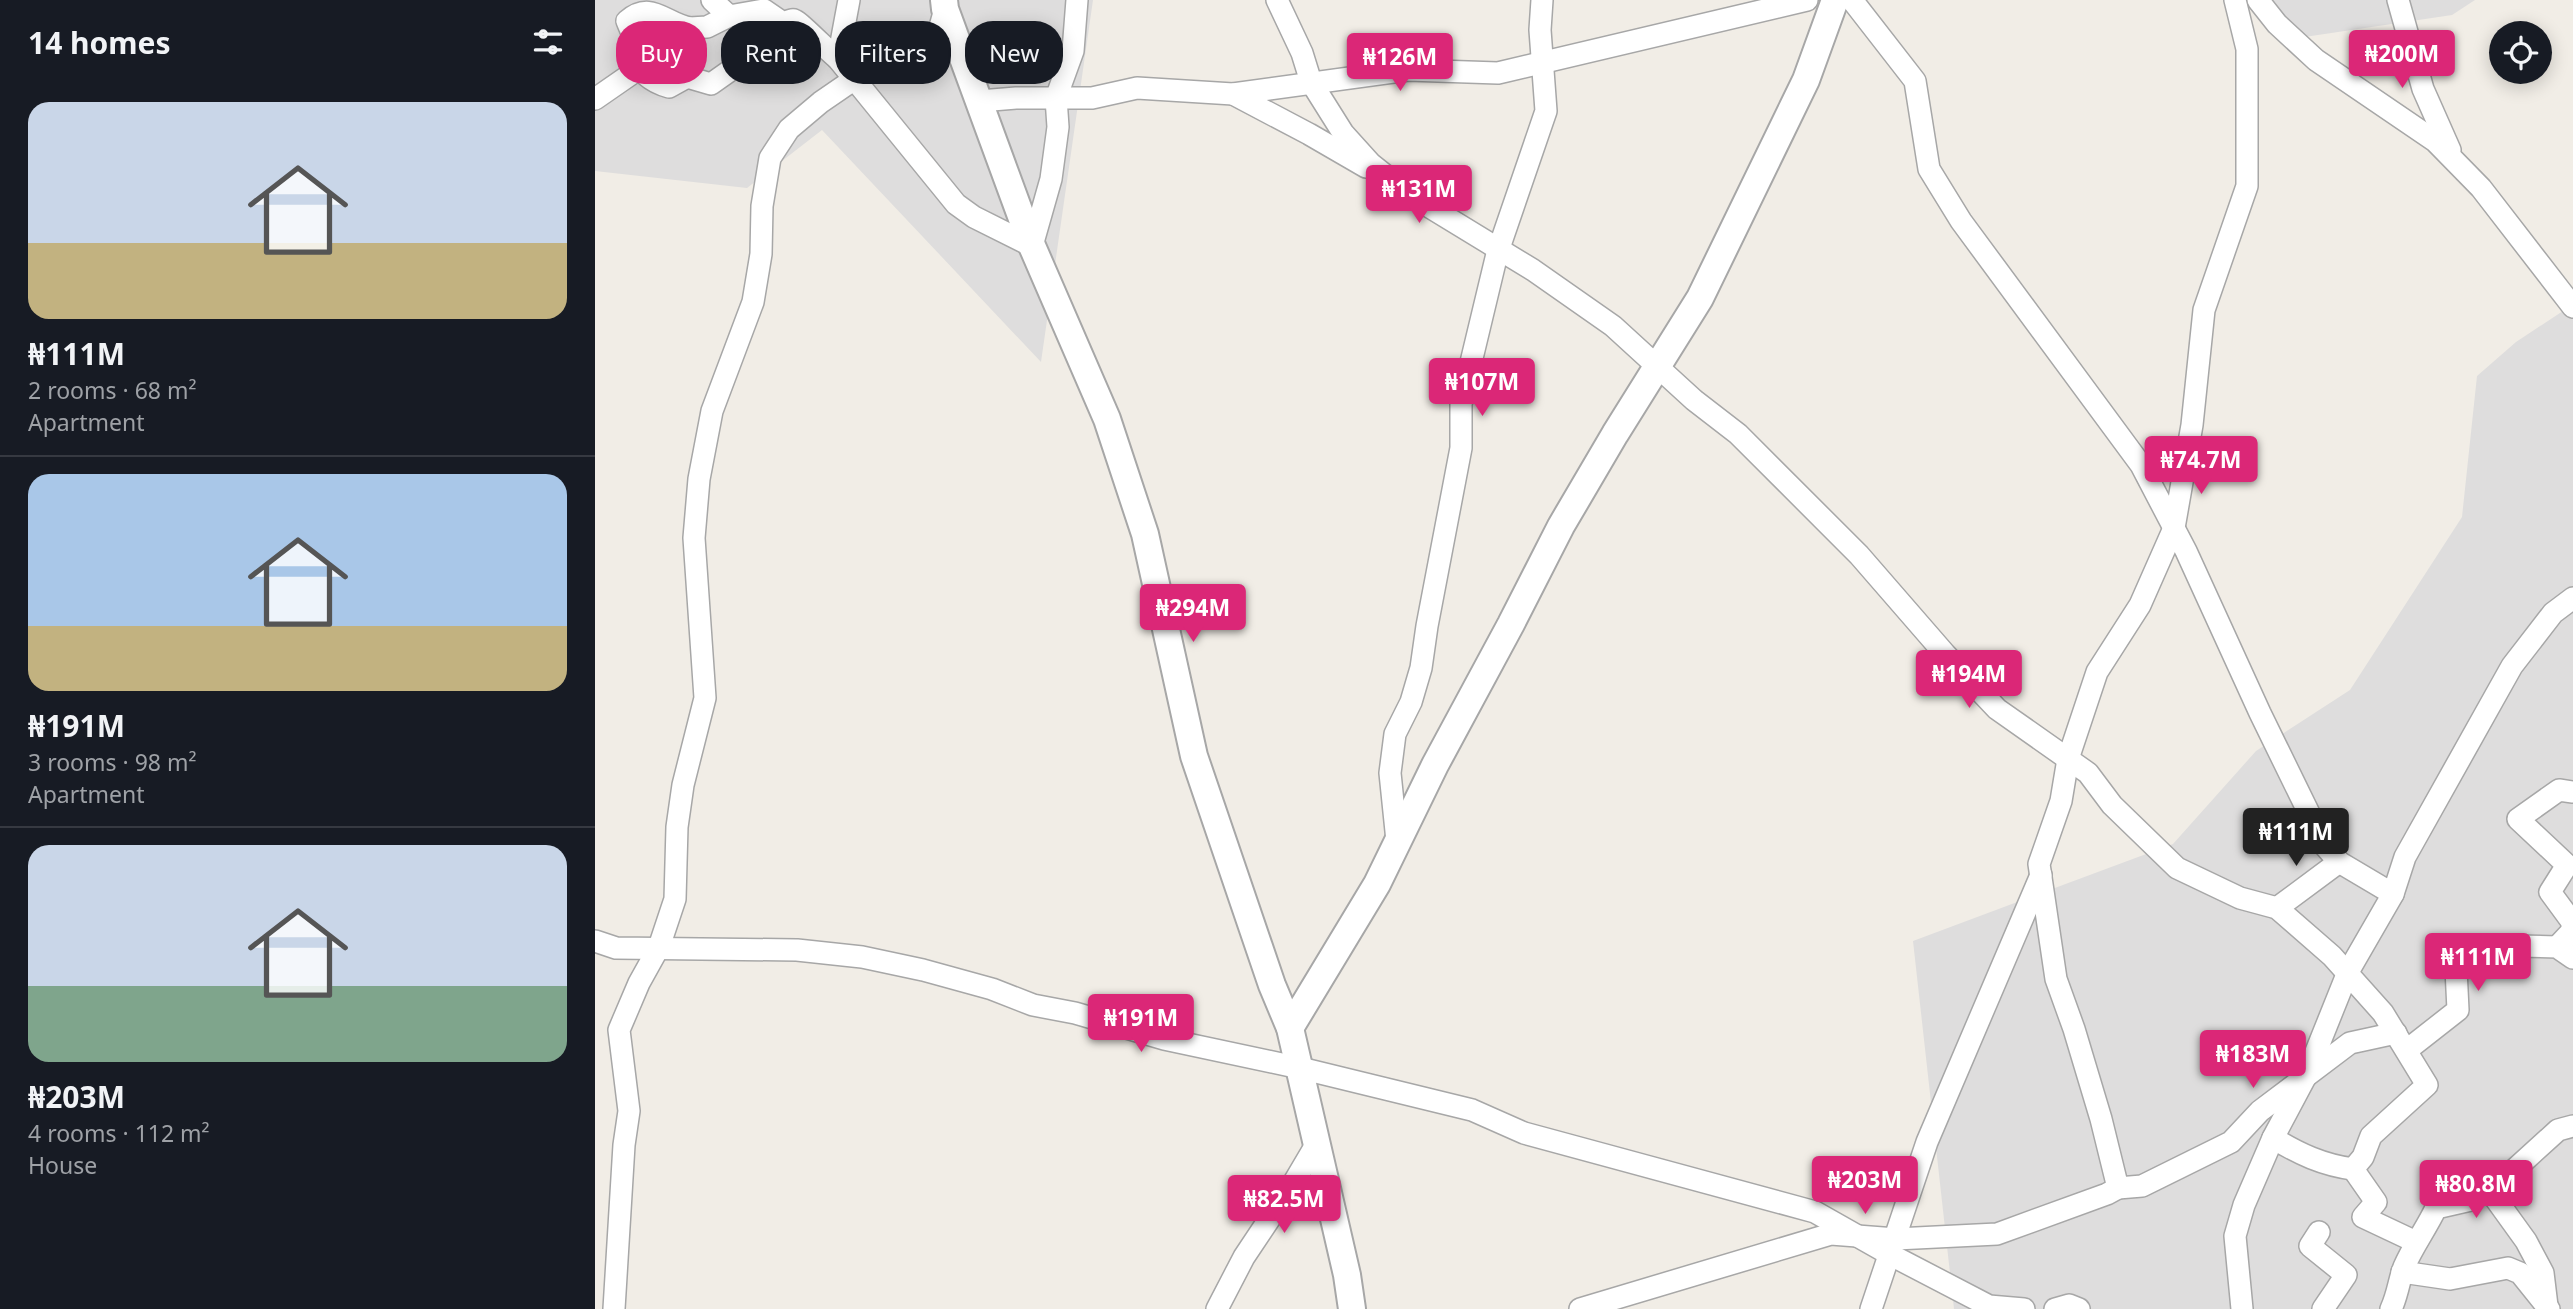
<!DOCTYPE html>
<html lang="en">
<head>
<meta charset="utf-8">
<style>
	body { margin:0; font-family:"Noto Sans",sans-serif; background:#242831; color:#f1f3f6; height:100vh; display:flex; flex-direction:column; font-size:26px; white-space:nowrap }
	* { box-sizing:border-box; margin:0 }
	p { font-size:23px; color:#9ea1a6 }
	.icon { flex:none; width:38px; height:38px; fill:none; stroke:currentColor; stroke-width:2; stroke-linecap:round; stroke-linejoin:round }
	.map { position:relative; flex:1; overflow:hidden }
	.panel { display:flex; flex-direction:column; background:#171b24; width:595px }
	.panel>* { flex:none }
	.hud { position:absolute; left:21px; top:21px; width:665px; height:63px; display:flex; gap:14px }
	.tools { position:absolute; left:1894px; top:21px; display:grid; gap:14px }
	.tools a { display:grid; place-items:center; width:63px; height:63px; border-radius:50%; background:#171b24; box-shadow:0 4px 18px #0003; font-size:35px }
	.price { position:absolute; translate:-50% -60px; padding:0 16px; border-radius:7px; background:#db2777; color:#fff; font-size:23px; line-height:46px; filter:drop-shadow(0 2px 4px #0008) }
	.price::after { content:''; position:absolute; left:50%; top:42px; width:21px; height:16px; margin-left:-10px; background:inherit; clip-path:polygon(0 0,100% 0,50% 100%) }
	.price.on { background:#222; color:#fff }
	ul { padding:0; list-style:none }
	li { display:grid; align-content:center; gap:14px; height:371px; padding:0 28px }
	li+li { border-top:2px solid #363941 }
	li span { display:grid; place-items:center; height:217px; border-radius:21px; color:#555 }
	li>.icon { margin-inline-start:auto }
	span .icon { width:126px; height:126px; fill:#fffc; stroke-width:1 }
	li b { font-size:30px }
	h2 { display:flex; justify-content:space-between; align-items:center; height:84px; padding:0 28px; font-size:30px }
	.chip { padding:0 24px; border-radius:28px; background:#171b24; box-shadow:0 4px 18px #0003; font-size:24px; line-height:63px }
	.chip.on { background:#db2777; color:#fff }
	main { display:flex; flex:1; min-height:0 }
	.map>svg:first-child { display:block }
	.residential { fill:#dedddd }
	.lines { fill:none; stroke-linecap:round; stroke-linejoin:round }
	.minor-casing { stroke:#a7a7a7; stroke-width:24 }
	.tertiary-casing { stroke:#a7a7a7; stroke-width:30 }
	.minor { stroke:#fff; stroke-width:21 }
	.tertiary { stroke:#fff; stroke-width:26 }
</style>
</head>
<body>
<main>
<section class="panel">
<h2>14 homes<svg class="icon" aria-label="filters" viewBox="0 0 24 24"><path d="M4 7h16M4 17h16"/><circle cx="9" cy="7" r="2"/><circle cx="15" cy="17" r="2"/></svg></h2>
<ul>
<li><span style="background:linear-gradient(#c9d6e8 65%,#c2b280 0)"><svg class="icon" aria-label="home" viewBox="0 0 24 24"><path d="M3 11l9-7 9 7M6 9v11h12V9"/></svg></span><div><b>₦111M</b><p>2 rooms · 68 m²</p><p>Apartment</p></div></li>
<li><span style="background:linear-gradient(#a9c7e8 70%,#c2b280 0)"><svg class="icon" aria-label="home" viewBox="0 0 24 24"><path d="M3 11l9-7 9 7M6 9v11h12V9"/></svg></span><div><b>₦191M</b><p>3 rooms · 98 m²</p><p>Apartment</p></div></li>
<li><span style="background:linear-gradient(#c9d6e8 65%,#7fa58c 0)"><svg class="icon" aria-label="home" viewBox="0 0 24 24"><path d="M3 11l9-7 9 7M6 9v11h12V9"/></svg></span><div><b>₦203M</b><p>4 rooms · 112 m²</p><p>House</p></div></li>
</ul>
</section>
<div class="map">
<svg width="1978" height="1309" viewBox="0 0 1978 1309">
	<rect width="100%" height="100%" fill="#f1ede6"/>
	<g class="residential">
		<polygon points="0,0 498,0 446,362 227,130 152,188 0,171"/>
		<polygon points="1671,0 1880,0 1857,15 1696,39"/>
		<polygon points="1974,307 1978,307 1978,1309 1359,1309 1318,941 1578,844 1661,751 1755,690 1867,517 1882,376 1921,342"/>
	</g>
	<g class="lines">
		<g class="minor-casing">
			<g id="minor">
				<path d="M117,0L134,16L169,10L188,23C191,22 197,19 199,20C203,20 236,54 243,59L361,204L379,217L437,246L456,179L463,127L461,98L478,51L482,0"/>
				<polyline points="682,0 707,53 716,82 748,133 776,164 815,195 938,270 1018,326 1099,400 1143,434 1264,555 1350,654 1402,709 1493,773 1517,805 1582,868 1645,898 1682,908 1737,956 1788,1013 1832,1085 1776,1136 1768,1157 1758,1169 1781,1202 1768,1217 1821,1242"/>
				<polyline points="1257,0 1320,81 1334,169 1366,221 1546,465 1591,551 1665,713 1730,846 1744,862 1798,894"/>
				<polyline points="1663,0 1682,24 1721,60 1840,141 1886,188 1978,307"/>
				<polyline points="1803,0 1828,89 1855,150"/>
				<path d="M95,28C69,23 56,0 32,21L39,38L34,53C44,71 55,82 74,87L92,77L116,84L133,72"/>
				<polyline points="243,59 254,0"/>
				<polyline points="638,94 714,134 771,167"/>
				<polyline points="0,99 78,45 95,28 112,27 134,16"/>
				<polyline points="385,101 421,98 497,98 542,88 638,94 813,70 903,73 1212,0"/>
				<polyline points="802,841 795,773 800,734 816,702 826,668 832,626 866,448 866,404 902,254 951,111 945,30 947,0"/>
				<polyline points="1682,908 1744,862"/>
				<polyline points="0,941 21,948 202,950 267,957 328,970 397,989 438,1005 480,1013 569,1039 705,1068 877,1110 929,1133 1220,1212 1296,1255 1394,1306 1429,1309"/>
				<polyline points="1962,947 1977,931 1977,922 1955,892 1972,865 1923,819 1964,790 1978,792"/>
				<polyline points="1812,1050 1863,1010 1861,969 1882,955 1924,946 1962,947 1978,958"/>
				<path d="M1678,1138C1704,1154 1728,1165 1758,1169"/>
				<polyline points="1901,1180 1900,1198 1931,1241 1948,1273 1952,1306"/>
				<polyline points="1523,1188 1547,1186 1636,1142 1665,1111 1755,1043 1801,1033"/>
				<polyline points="1724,1232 1715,1246 1751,1275 1728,1309"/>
				<polyline points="1807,1272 1855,1279 1913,1268 1925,1273 1954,1309"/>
				<polyline points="19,1309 29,1145 34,1111 24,1030 44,983 64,947 80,899 82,827 88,785 110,698 99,538 104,479 117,411 158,302 166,254 167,206 175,158 194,129 226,102 277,67 314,55 339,39 343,34 350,9"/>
				<polyline points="622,1309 649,1257 699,1182 722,1143"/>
				<polyline points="985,1309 1236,1234 1301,1239 1402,1234 1512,1194 1523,1188 1506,1119 1479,1029 1461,979 1444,864 1466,801 1473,759 1502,672 1545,605 1579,528 1597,425 1609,310 1652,186 1652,49 1640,0"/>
				<polyline points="1276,1309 1332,1142 1446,875"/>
				<polyline points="1460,1309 1474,1305 1484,1309"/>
				<polyline points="1647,1309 1640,1236 1649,1205 1678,1138 1712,1074 1753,972 1798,894 1810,857 1917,666 1958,613 1978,598"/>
				<path d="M1796,1309C1803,1294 1804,1280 1809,1267C1818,1246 1831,1229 1841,1208L1876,1200L1901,1180L1919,1170L1963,1130L1978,1126"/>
			</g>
		</g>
		<g class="tertiary-casing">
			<g id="tertiary">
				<polyline points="349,0 350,9 437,246 512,419 550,534 599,756 677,985 695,1028 752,1275 757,1309"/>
				<polyline points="695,1028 782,884 840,765 916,624 966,526 1020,434 1105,298 1211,80 1240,0"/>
			</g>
		</g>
		<use href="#minor" class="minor"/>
		<use href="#tertiary" class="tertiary"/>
	</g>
</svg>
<div class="tools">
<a><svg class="icon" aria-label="locate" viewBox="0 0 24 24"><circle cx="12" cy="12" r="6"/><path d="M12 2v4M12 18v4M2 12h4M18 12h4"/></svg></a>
</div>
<b class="price" style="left:1807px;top:90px">₦200M</b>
<b class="price" style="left:805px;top:93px">₦126M</b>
<b class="price" style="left:824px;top:225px">₦131M</b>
<b class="price" style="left:887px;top:418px">₦107M</b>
<b class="price" style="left:1606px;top:496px">₦74.7M</b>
<b class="price" style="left:598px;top:644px">₦294M</b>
<b class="price" style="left:1374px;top:710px">₦194M</b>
<b class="price on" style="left:1701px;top:868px">₦111M</b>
<b class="price" style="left:1883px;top:993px">₦111M</b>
<b class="price" style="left:546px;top:1054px">₦191M</b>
<b class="price" style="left:1658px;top:1090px">₦183M</b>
<b class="price" style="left:1270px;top:1216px">₦203M</b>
<b class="price" style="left:1881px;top:1220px">₦80.8M</b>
<b class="price" style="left:689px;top:1235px">₦82.5M</b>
<div class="hud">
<a class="chip on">Buy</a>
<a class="chip">Rent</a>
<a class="chip">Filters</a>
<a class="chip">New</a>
</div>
</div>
</main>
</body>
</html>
